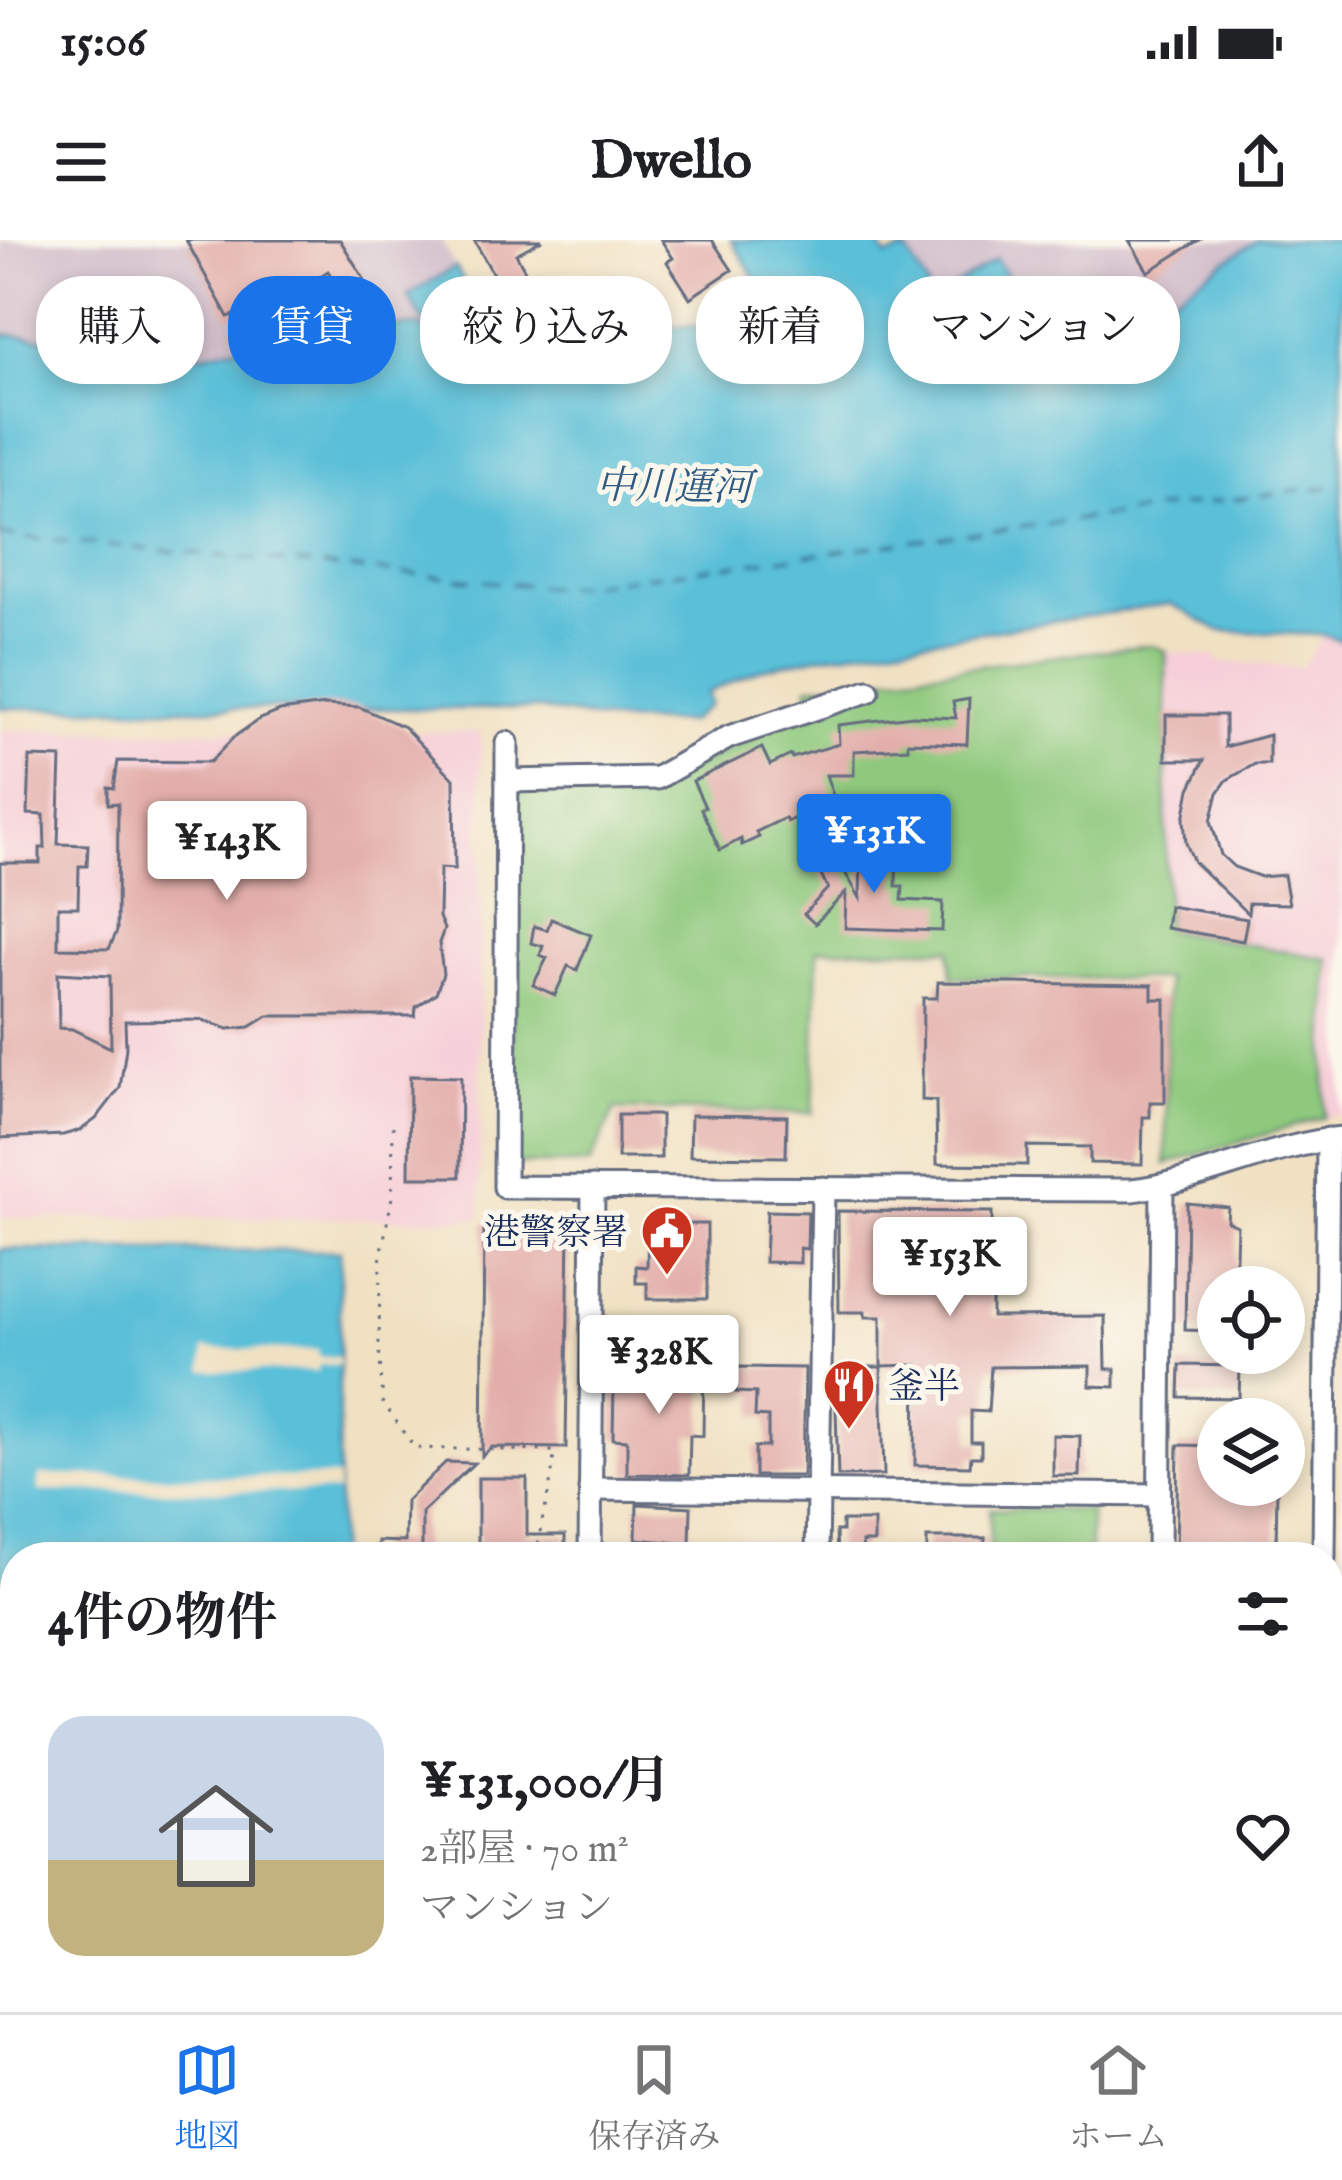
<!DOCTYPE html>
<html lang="ja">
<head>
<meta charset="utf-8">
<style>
	body { margin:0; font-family:"IM FELL English","Noto Serif JP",serif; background:#f6f6f6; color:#202124; height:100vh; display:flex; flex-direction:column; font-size:45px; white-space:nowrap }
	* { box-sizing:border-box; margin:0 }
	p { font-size:39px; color:#757577 }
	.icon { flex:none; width:66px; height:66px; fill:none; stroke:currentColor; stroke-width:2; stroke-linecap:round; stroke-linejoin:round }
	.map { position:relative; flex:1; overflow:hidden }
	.drawer { position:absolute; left:0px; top:1302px; width:1344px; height:471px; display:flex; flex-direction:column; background:#fff; border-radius:48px 48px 0 0; box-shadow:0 6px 18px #0003 }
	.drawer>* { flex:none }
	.guide { position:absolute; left:36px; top:36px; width:1272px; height:108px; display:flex; gap:24px }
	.controls { position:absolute; left:1197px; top:1026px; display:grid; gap:24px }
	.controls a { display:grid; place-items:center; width:108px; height:108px; border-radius:50%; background:#fff; box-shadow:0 6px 18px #0003; font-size:60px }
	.price { position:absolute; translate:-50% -102px; padding:0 27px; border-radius:12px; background:#fff; color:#222; font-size:39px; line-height:78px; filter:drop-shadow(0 3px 6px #0008) }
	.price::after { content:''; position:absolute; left:50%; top:72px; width:36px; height:27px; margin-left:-18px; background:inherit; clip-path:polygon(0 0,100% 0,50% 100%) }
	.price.on { background:#1a73e8; color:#fff }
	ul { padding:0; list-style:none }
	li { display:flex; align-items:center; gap:36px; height:300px; padding:0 48px }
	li+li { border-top:3px solid #e0e0e0 }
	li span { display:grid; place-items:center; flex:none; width:336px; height:240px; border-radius:36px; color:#555 }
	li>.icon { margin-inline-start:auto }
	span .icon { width:144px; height:144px; fill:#fffc; stroke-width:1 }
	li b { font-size:51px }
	h2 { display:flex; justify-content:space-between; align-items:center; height:144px; padding:0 48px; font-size:51px }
	.chip { padding:0 42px; border-radius:48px; background:#fff; box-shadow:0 6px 18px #0003; font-size:42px; line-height:108px }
	.chip.on { background:#1a73e8; color:#fff }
	.status { display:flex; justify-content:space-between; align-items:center; height:84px; padding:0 60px; background:#fff; direction:ltr }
	.status svg { height:33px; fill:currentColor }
	header { display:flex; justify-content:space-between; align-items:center; height:156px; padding:0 48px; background:#fff; font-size:54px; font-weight:800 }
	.menu { display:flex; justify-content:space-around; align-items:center; height:168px; border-top:3px solid #e0e0e0; background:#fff; font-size:33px; color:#757577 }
	.menu a { display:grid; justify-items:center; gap:6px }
	.menu .on { color:#1a73e8 }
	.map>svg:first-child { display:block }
	.built { fill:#f6cfd8 }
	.industrial { fill:#d1bdca }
	.green { fill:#8ec97d; stroke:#547c6e; stroke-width:3 }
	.water { fill:#5abfd8; stroke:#3a779b; stroke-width:3 }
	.pier { fill:#f1e1c3 }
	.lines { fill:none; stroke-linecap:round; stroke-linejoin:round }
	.ferry { stroke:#2e5a83; stroke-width:3; stroke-dasharray:15 12; stroke-linecap:butt }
	.building { fill:#e3aeaa; fill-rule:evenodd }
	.minor-casing { stroke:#666d81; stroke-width:27 }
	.highway-casing { stroke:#666d81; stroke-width:36 }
	.path { stroke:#666d81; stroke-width:3; stroke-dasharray:3 9; stroke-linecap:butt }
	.minor { stroke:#fff; stroke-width:21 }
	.highway { stroke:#fbba8d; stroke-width:30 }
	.labels { text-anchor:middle; stroke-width:10; stroke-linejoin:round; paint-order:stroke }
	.poi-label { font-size:36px; fill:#1b2f5e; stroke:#fbf7ec; text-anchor:end }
	.water-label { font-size:39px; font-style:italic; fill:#2e5a83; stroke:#fbf7ec }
</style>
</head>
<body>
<div class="status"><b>15:06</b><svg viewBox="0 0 49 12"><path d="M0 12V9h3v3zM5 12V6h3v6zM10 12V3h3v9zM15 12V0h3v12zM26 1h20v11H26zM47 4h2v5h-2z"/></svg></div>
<header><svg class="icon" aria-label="menu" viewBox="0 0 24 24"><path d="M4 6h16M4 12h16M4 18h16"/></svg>Dwello<svg class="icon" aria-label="share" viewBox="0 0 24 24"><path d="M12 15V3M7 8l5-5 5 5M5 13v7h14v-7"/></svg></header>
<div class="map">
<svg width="1342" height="1772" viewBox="0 0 1342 1772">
	<rect width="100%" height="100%" fill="#fbf7ec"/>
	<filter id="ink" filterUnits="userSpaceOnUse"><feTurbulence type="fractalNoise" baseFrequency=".00833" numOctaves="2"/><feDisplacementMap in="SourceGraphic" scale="24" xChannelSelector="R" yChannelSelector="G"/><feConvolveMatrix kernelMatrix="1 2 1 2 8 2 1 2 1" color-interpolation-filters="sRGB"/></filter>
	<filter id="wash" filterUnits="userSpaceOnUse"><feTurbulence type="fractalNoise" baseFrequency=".004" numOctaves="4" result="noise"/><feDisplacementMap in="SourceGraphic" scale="48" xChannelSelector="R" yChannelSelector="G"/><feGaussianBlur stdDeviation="2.7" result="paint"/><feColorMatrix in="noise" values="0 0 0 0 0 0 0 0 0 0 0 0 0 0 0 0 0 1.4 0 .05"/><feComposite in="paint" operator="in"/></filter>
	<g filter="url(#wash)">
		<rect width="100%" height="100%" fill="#f1e1c3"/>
		<g class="built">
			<polygon points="1324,395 1342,401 1342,875 1324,877 1329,719 1166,690 1166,411 1217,417 1221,422 1302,427"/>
			<polygon points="0,490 481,492 480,979 0,978"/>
		</g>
		<g class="industrial">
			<polygon points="0,0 441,0 455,27 409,55 433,99 313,89 204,114 0,94"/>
			<polygon points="900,0 1257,0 1160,65 1125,65 931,63 927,45"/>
		</g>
		<g class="green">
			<polygon points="1151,405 1166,411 1166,690 1329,719 1324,877 1166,924 1166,739 952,737 950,709 818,709 813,873 615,869 590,924 512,924 514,551 654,549 810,466 808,446"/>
			<polygon points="990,1269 1090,1270 1090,1317 990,1317"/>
			<rect x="0" y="1466" width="15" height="145"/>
			<polygon points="0,1662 15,1662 15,1758 227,1758 227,1772 0,1772"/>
			<rect x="1173" y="1758" width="137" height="14"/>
		</g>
		<g class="water">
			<polygon points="731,0 876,0 887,17 906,10 927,45 931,62 996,19 1025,65 1160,65 1257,0 1342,0 1342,401 1324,395 1220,391 1170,364 820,416 761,429 707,453 710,464 689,482 609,481 538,469 0,468 0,94 204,114 312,89 420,86 430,100 433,98 408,55 455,27 494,85 695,86 760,82 771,63"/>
			<polygon points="0,1009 340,1011 338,1317 15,1317 15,1438 0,1438"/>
		</g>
		<g class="pier">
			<polygon points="204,1109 318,1110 319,1117 339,1117 339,1125 319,1125 318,1131 203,1131"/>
			<polygon points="39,1235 338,1237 338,1252 39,1251"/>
		</g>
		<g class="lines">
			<polyline class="ferry" points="0,295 556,348 1342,245"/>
		</g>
		<g id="blocks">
			<g class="building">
				<polygon points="186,0 340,0 364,39 342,53 328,31 278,63 228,77"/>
				<polygon points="474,0 542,0 516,14 531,42 542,36 551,52 607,49 607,64 551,64 551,60 511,66"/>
				<polygon points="661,0 712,0 732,30 690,58 667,22 673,18"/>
				<polygon points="1129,0 1199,0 1148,32"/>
				<polygon points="969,459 967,504 908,502 908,508 854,511 854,535 826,535 834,558 825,561 831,572 816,580 811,570 787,582 785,578 756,592 759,597 742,605 741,599 720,610 701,569 705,567 693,541 762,508 770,525 791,515 792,518 839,504 838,485 913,476 956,478 953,462"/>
				<path d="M325,465L359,467L404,487L454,539L455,629L440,628L439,677L444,689L439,703L443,734L436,753L416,767L415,776H268L250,787L228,789L202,780L125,781L126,808L120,848L96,879L81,890L63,895L0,898V623H40V608H45L44,575L28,574L30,517L61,518L58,604L88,605L87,626H79L78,667H58V708L109,709L117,691L118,563L108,564V547L114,548L118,521L210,522L234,497L258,480L280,471ZM58,733L110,736L111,808L72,789L59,788Z"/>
				<polygon points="1166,475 1225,475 1225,507 1269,495 1269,524 1255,524 1227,540 1218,553 1211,581 1221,615 1234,627 1261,637 1284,635 1289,664 1249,663 1248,674 1194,622 1186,603 1184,579 1190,549 1204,520 1166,520"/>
				<polygon points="861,608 897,608 896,646 903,646 902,660 943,662 942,691 845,688 846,652 815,684 804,674 828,648 817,628 819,618 827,615 836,617 860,658"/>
				<polygon points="1169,666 1247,679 1243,701 1166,688"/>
				<polygon points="551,679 591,695 577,730 568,726 555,755 533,745 547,718 540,715 543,706 531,703 534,686 547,690"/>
				<polygon points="938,742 1152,745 1152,759 1165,759 1165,862 1150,862 1150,877 1143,877 1142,924 1090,923 1090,907 1027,906 1027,925 937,924 936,861 922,860 923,758 937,758"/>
				<polygon points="410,836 461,837 460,937 409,937"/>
				<rect x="618" y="875" width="43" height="43"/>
				<polygon points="691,875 787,876 786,917 690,916"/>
				<polygon points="1187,963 1228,967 1227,981 1237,986 1235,1047 1218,1047 1215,1091 1185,1090"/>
				<polygon points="767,971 808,972 807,1009 800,1008 800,1023 765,1022"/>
				<polygon points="838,971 992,972 992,1077 1105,1076 1106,1129 1115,1129 1115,1147 1090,1146 1090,1126 991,1127 988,1172 971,1171 971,1202 981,1202 981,1217 971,1217 970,1226 915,1225 916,1125 881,1126 881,1077 865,1077 865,1072 839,1072"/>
				<polygon points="484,983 569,985 566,1208 492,1207 482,1216"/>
				<polygon points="648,984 707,984 707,1059 647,1059 647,1043 636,1043 636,1026 647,1027"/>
				<polygon points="1180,1125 1240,1126 1239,1158 1179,1157"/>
				<polygon points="626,1126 704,1126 703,1196 690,1195 689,1235 627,1234 627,1200 613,1199 614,1144 627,1145"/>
				<polygon points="737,1127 805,1128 803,1236 755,1236 755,1207 768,1207 768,1177 755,1176 756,1153 736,1152"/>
				<polygon points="849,1127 881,1127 884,1235 838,1236 835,1138 849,1138"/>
				<polygon points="1053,1195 1080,1196 1079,1236 1053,1236"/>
				<polygon points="1178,1205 1218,1206 1218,1245 1277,1245 1276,1317 1176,1317"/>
				<polygon points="446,1222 474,1223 422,1273 422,1317 378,1317 378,1301 405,1302 406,1261"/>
				<polygon points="478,1238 527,1238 527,1295 565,1295 565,1317 478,1317"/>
				<polygon points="637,1264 691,1267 690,1304 636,1299"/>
				<polygon points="842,1281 874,1281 874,1302 862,1302 863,1312 837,1314 836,1291 842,1291"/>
				<rect x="927" y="1298" width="58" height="19"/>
				<rect x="0" y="1351" width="15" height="72"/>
			</g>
		</g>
	</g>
	<g filter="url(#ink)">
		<use href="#blocks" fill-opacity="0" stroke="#666d81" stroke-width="3"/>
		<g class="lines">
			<g class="minor-casing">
				<g id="minor">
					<path d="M507,503L505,947L1132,950C1204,941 1270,905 1342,898"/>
					<polyline points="507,541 657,538 729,497 868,451"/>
					<polyline points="590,1249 1159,1255"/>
					<polyline points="590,1317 593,947"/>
					<polyline points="817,1317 823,948"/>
					<polyline points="1159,1317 1162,946"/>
					<polyline points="1324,1317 1328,899"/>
					<polyline points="1329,1433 1342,1433"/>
					<polyline points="0,1622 15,1623"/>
					<polyline points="0,1652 15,1652"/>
					<polyline points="586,1772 586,1758"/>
					<polyline points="812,1772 812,1758"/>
					<polyline points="1151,1772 1152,1758"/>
					<polyline points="1318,1772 1318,1758"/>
				</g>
			</g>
			<g class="highway-casing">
				<g id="highway">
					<polyline points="1329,1630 1342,1630"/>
					<polyline points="1329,1665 1342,1665"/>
				</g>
			</g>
			<g class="path">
				<path d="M393,886L392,957L380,1021L379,1104L383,1163L415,1208L554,1211C553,1247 539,1281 537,1317"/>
				<polyline points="14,1672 14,1728"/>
				<polyline points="0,1680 15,1680"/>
				<polyline points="510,1758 510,1772"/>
				<polyline points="157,1772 157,1758"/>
			</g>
			<use href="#minor" class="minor"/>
			<use href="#highway" class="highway"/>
		</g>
	</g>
	<defs>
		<g id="civic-pin" transform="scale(2.7)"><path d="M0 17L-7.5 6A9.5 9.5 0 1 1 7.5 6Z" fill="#c8321e" stroke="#fbf7ec"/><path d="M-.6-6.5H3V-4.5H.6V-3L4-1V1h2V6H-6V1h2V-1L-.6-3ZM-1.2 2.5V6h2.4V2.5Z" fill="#fff"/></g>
		<g id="restaurant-pin" transform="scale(2.7)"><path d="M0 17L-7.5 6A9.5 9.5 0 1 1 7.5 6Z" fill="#c8321e" stroke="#fbf7ec"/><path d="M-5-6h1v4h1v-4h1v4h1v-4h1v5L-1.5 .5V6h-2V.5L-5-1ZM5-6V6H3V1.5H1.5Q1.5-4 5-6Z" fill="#fff"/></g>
	</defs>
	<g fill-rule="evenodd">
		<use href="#civic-pin" x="667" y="991"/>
		<use href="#restaurant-pin" x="849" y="1145"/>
	</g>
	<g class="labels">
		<g class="poi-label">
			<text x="628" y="1004">港警察署</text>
			<text x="888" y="1158" text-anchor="start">釜半</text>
		</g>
		<g class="water-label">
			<text transform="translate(674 245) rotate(1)" y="14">中川運河</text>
		</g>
	</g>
</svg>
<div class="controls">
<a><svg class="icon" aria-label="locate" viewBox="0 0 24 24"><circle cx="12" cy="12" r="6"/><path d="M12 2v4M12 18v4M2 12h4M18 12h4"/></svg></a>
<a><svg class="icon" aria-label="layers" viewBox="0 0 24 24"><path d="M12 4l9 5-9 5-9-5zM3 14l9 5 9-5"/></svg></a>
</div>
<b class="price on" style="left:874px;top:656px">¥131K</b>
<b class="price" style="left:227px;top:663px">¥143K</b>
<b class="price" style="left:950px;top:1079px">¥153K</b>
<b class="price" style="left:659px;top:1177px">¥328K</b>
<div class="guide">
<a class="chip">購入</a>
<a class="chip on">賃貸</a>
<a class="chip">絞り込み</a>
<a class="chip">新着</a>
<a class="chip">マンション</a>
</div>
<section class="drawer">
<h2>4件の物件<svg class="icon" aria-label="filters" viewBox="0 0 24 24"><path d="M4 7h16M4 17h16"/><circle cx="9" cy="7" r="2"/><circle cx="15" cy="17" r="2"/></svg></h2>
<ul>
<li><span style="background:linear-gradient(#c9d6e8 60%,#c2b280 0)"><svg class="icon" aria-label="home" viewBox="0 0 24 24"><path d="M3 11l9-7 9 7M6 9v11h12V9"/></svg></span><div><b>¥131,000/月</b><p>2部屋 · 70 m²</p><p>マンション</p></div><svg class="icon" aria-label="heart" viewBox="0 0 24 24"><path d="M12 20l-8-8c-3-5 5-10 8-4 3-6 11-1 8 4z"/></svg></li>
</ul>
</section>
</div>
<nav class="menu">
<a class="on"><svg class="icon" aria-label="map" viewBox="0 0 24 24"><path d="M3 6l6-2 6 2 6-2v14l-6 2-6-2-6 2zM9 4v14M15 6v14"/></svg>地図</a>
<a><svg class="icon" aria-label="saved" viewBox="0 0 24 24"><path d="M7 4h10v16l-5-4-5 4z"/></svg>保存済み</a>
<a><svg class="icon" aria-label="home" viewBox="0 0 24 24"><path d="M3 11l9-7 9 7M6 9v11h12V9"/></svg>ホーム</a>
</nav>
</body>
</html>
